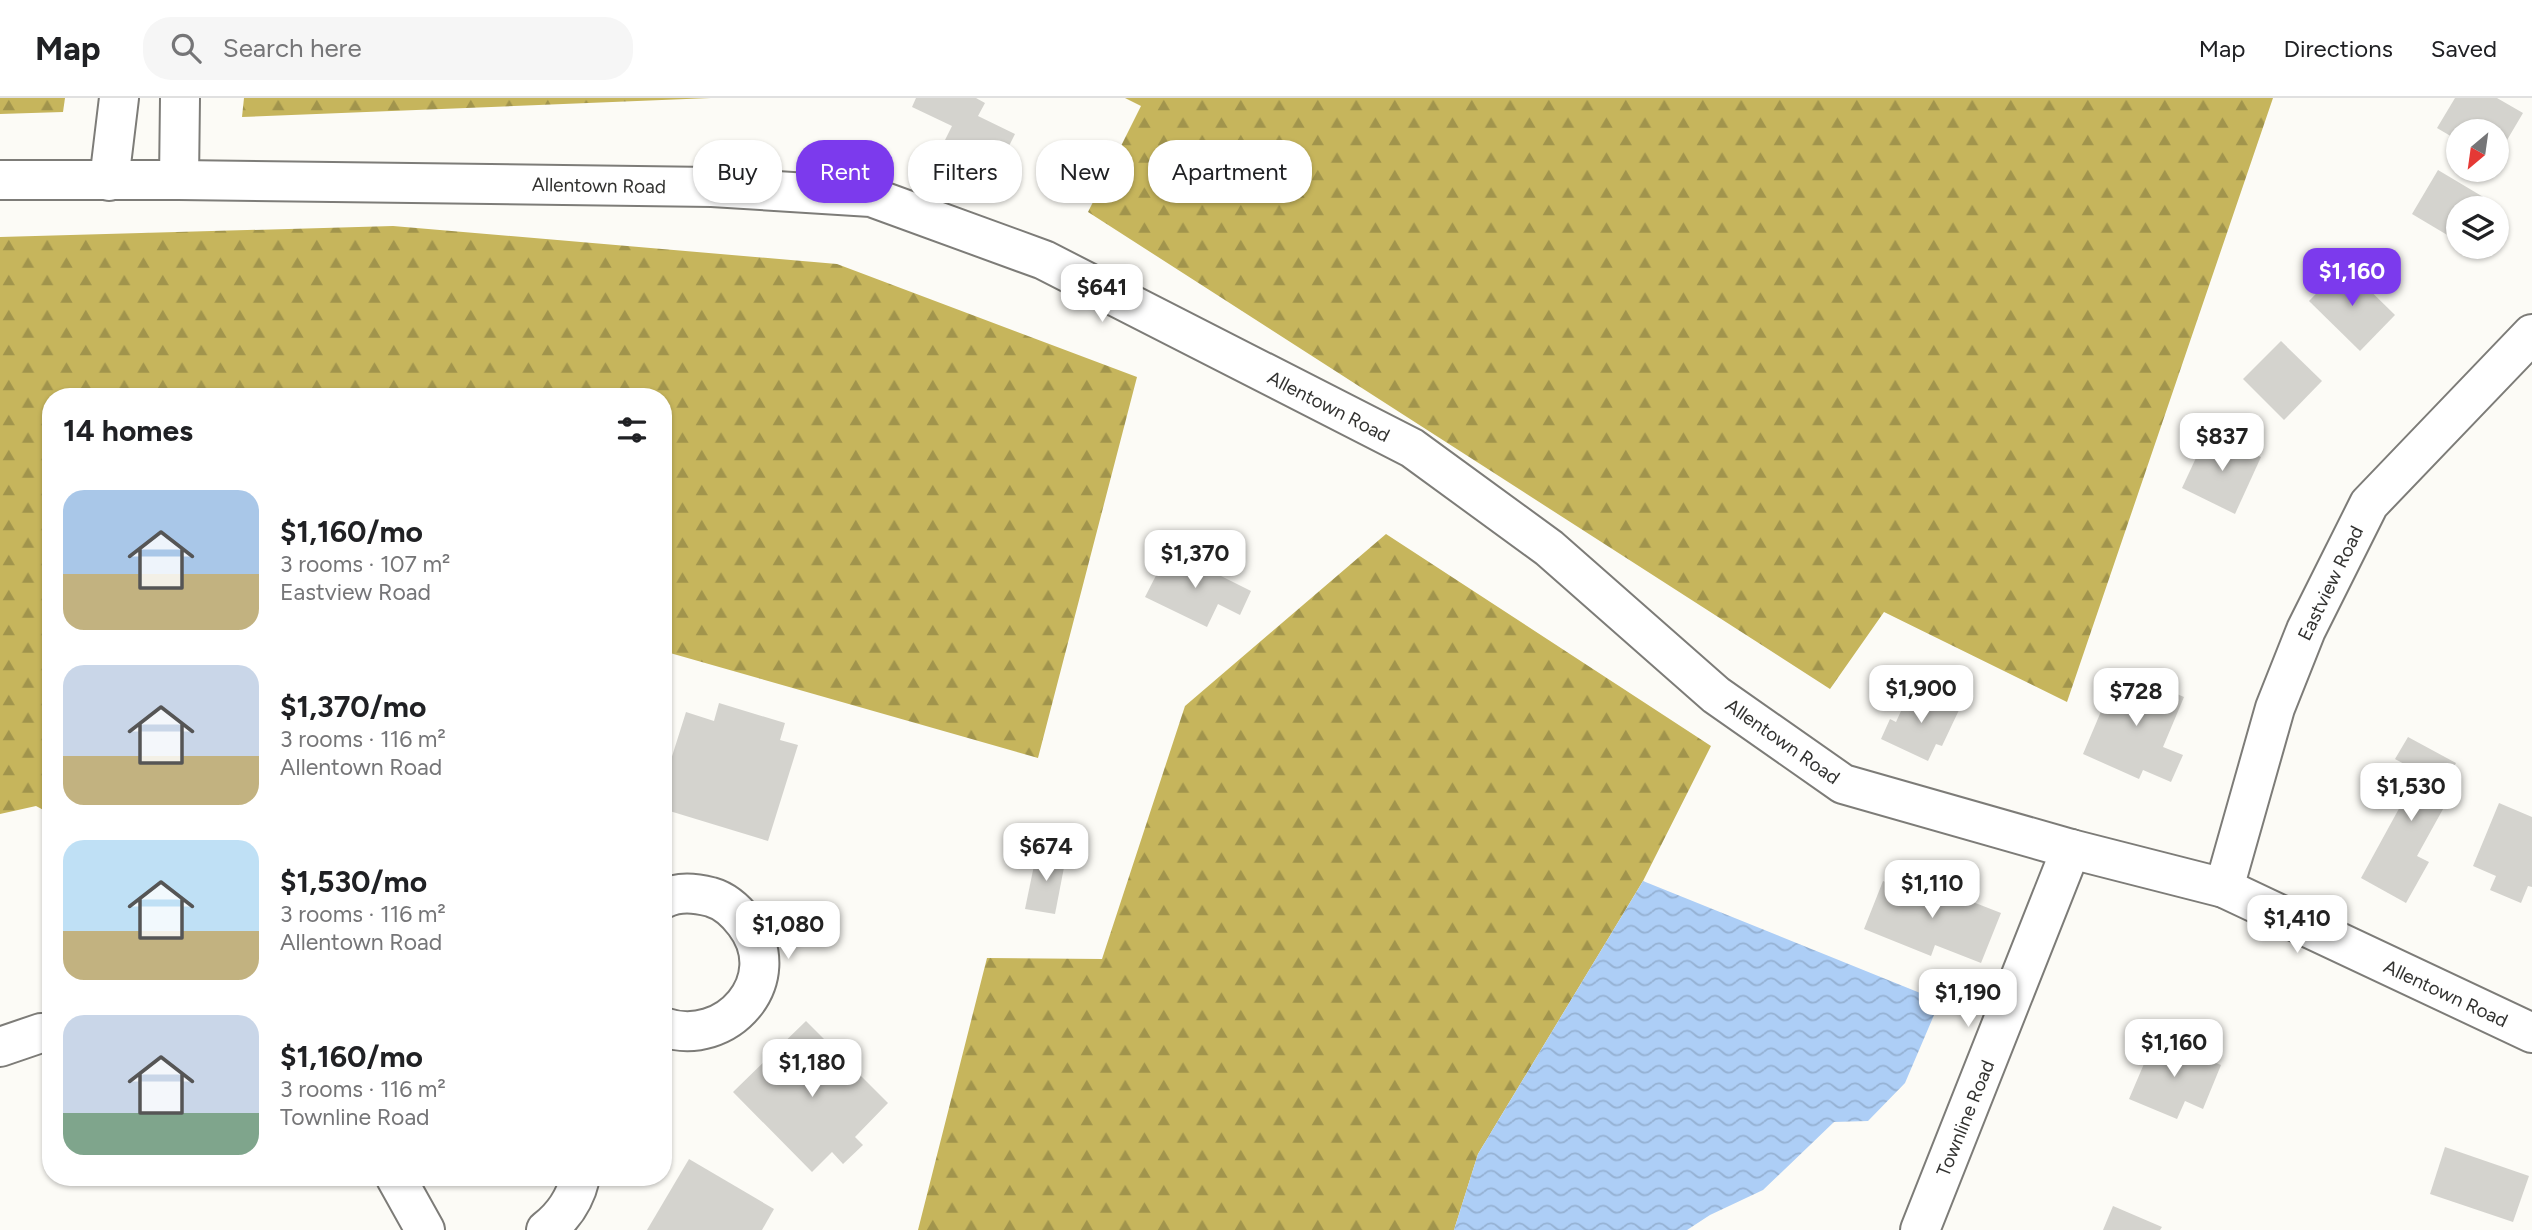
<!DOCTYPE html>
<html lang="en">
<head>
<meta charset="utf-8">
<style>
	body { margin:0; font-family:Figtree,sans-serif; background:#f6f6f6; color:#202124; height:100vh; display:flex; flex-direction:column; font-size:26px; white-space:nowrap }
	* { box-sizing:border-box; margin:0 }
	p { font-size:23px; color:#757577 }
	.icon { flex:none; width:38px; height:38px; fill:none; stroke:currentColor; stroke-width:2; stroke-linecap:round; stroke-linejoin:round }
	.map { position:relative; flex:1; overflow:hidden }
	.panel { position:absolute; left:42px; top:290px; width:630px; height:798px; display:flex; flex-direction:column; background:#fff; border-radius:28px; box-shadow:0 2px 5px #0004 }
	.panel>* { flex:none }
	.guide { position:absolute; left:693px; top:42px; width:665px; height:63px; display:flex; gap:14px }
	.needle { width:46px; rotate:209deg }
	.tools { position:absolute; left:2446px; top:21px; display:grid; gap:14px }
	.tools a { display:grid; place-items:center; width:63px; height:63px; border-radius:50%; background:#fff; box-shadow:0 2px 5px #0004; font-size:35px }
	.price { position:absolute; translate:-50% -60px; padding:0 16px; border-radius:14px; background:#fff; color:#222; font-size:23px; line-height:46px; filter:drop-shadow(0 2px 4px #0008) }
	.price::after { content:''; position:absolute; left:50%; top:42px; width:21px; height:16px; margin-left:-10px; background:inherit; clip-path:polygon(0 0,100% 0,50% 100%) }
	.price.current { background:#7c3aed; color:#fff }
	ul { padding:0; list-style:none }
	li { display:flex; align-items:center; gap:21px; height:175px; padding:0 21px }
	li span { display:grid; place-items:center; flex:none; width:196px; height:140px; border-radius:21px; color:#555 }
	li>.icon { margin-inline-start:auto }
	span .icon { width:84px; height:84px; fill:#fffc; stroke-width:1 }
	li b { font-size:30px }
	h2 { display:flex; justify-content:space-between; align-items:center; height:84px; padding:0 21px; font-size:30px }
	.chip { padding:0 24px; border-radius:28px; background:#fff; box-shadow:0 2px 5px #0004; font-size:24px; line-height:63px }
	.chip.current { background:#7c3aed; color:#fff }
	header { display:flex; align-items:center; gap:42px; box-sizing:border-box; height:98px; padding:0 35px; background:#fff; border-bottom:2px solid #e0e0e0 }
	header strong { font-size:33px }
	nav { display:flex; gap:38px; margin-inline-start:auto; font-size:24px }
	.search { width:490px; height:63px; background:#f6f6f6; display:flex; align-items:center; gap:18px; box-sizing:border-box; padding:0 24px; border-radius:28px; color:#757577; font-size:26px }
	.map>svg:first-child { display:block }
	.forest { fill:url(#forest-firs) }
	.water { fill:url(#water-waves) }
	.building { fill:#d4d3ce }
	.lines { fill:none; stroke-linecap:round; stroke-linejoin:round }
	.minor-casing { stroke:#7d7c78; stroke-width:42 }
	.minor { stroke:#fff; stroke-width:38 }
	.labels { text-anchor:middle; stroke-width:7; stroke-linejoin:round; paint-order:stroke }
	.street-label { font-size:19px; fill:#323230; stroke:#fff }
</style>
</head>
<body>
<header>
<strong>Map</strong>
<div class="search"><svg class="icon" aria-label="search" viewBox="0 0 24 24"><circle cx="10" cy="10" r="6"/><path d="M15 15l6 6"/></svg>Search here</div>
<nav><a>Map</a><a>Directions</a><a>Saved</a></nav>
</header>
<div class="map">
<svg width="2532" height="1132" viewBox="0 0 2532 1132">
	<defs>
		<pattern id="forest-firs" width="22" height="20" patternUnits="userSpaceOnUse" patternTransform="scale(1.75)"><rect width="22" height="20" fill="#c6b55c"/><path d="M5 1l3.5 6h-7zM16 11l3.5 6h-7z" fill="#a1944c"/></pattern>
		<pattern id="water-waves" width="16" height="10" patternUnits="userSpaceOnUse" patternTransform="scale(1.75)"><rect width="16" height="10" fill="#adcef6"/><path d="M0 5q4-4 8 0t8 0" fill="none" stroke="#95b1d3"/></pattern>
	</defs>
	<rect width="100%" height="100%" fill="#fcfbf6"/>
	<g class="forest">
		<polygon points="0,0 65,0 63,14 0,16"/>
		<polygon points="244,0 711,0 242,19"/>
		<polygon points="1125,0 2273,0 2067,604 1884,514 1830,591 1088,114 1141,8"/>
		<polygon points="393,128 837,166 1137,279 1038,660 663,553 663,299 51,299 51,716 36,708 0,716 0,139"/>
		<polygon points="1386,436 1711,648 1643,783 1478,1056 1454,1132 918,1132 987,860 1102,861 1185,608"/>
	</g>
	<polygon class="water" points="1643,783 1940,903 1905,985 1868,1023 1834,1024 1763,1092 1710,1117 1687,1132 1454,1132 1478,1056"/>
	<g class="building">
		<polygon points="916,0 976,0 985,5 978,18 1015,36 993,80 939,54 952,28 912,9"/>
		<polygon points="2455,0 2497,0 2523,15 2497,59 2497,33 2459,33 2459,43 2437,30"/>
		<polygon points="2438,72 2495,106 2492,110 2459,110 2459,144 2412,116"/>
		<polygon points="2344,167 2395,217 2360,253 2309,203"/>
		<polygon points="2281,243 2322,283 2284,322 2243,281"/>
		<polygon points="2208,334 2261,359 2235,416 2182,390"/>
		<polygon points="1169,452 1251,493 1240,517 1218,506 1207,529 1145,499"/>
		<polygon points="2119,571 2184,599 2163,649 2183,657 2171,684 2143,672 2139,681 2083,656"/>
		<polygon points="1912,589 1959,612 1942,648 1936,646 1928,663 1881,641 1890,621 1896,624"/>
		<polygon points="719,605 785,625 780,642 798,647 768,743 663,711 663,687 686,614 714,623"/>
		<polygon points="2408,639 2456,665 2444,687 2453,693 2417,758 2429,764 2406,805 2361,780 2419,674 2395,661"/>
		<polygon points="2499,705 2532,719 2532,789 2528,788 2521,805 2490,792 2496,778 2473,768"/>
		<polygon points="1037,753 1066,759 1055,816 1025,811"/>
		<polygon points="1914,781 2001,815 1981,865 1935,847 1931,858 1864,831 1883,783 1909,794"/>
		<polygon points="806,923 888,1005 855,1039 863,1047 843,1066 832,1054 812,1074 733,994"/>
		<polygon points="2155,940 2221,967 2203,1011 2185,1003 2177,1021 2129,1001"/>
		<polygon points="2445,1049 2529,1078 2513,1124 2430,1096"/>
		<polygon points="689,1061 774,1111 762,1132 647,1132"/>
		<polygon points="2113,1108 2162,1129 2160,1132 2103,1132"/>
	</g>
	<g class="lines">
		<g class="minor-casing">
			<g id="minor">
				<polyline points="0,82 179,82 712,89 871,99 1044,162 1412,350 1549,450 1716,597 1843,686 2071,751 2224,790 2532,935"/>
				<polyline points="179,82 180,0"/>
				<polyline points="109,83 119,0"/>
				<polyline points="2224,790 2275,610 2306,532 2369,406 2532,236"/>
				<path d="M663,801C679,793 695,795 711,799C725,803 736,813 745,825C788,881 727,951 663,929"/>
				<polyline points="0,949 41,935 51,935"/>
				<polyline points="396,1080 425,1132"/>
				<path d="M546,1132C563,1119 575,1101 580,1080"/>
				<polyline points="1920,1132 2071,751"/>
			</g>
		</g>
		<use href="#minor" class="minor"/>
	</g>
	<g class="labels">
		<g class="street-label">
			<text transform="translate(599 87) rotate(1)" y="7">Allentown Road</text>
			<text transform="translate(1329 308) rotate(27)" y="7">Allentown Road</text>
			<text transform="translate(2330 485) rotate(-64)" y="7">Eastview Road</text>
			<text transform="translate(1783 643) rotate(35)" y="7">Allentown Road</text>
			<text transform="translate(2446 895) rotate(25)" y="7">Allentown Road</text>
			<text transform="translate(1965 1020) rotate(-68)" y="7">Townline Road</text>
		</g>
	</g>
</svg>
<div class="tools">
<a><svg class="needle" viewBox="-14 -14 28 28"><path d="M0-13l5 13h-10z" fill="#e53935"/><path d="M0 13l5-13h-10z" fill="#757577"/></svg></a>
<a><svg class="icon" aria-label="layers" viewBox="0 0 24 24"><path d="M12 4l9 5-9 5-9-5zM3 14l9 5 9-5"/></svg></a>
</div>
<b class="price current" style="left:2352px;top:210px">$1,160</b>
<b class="price" style="left:1102px;top:226px">$641</b>
<b class="price" style="left:2222px;top:375px">$837</b>
<b class="price" style="left:1195px;top:492px">$1,370</b>
<b class="price" style="left:1921px;top:627px">$1,900</b>
<b class="price" style="left:2136px;top:630px">$728</b>
<b class="price" style="left:2411px;top:725px">$1,530</b>
<b class="price" style="left:1046px;top:785px">$674</b>
<b class="price" style="left:1932px;top:822px">$1,110</b>
<b class="price" style="left:2297px;top:857px">$1,410</b>
<b class="price" style="left:788px;top:863px">$1,080</b>
<b class="price" style="left:1968px;top:931px">$1,190</b>
<b class="price" style="left:2174px;top:981px">$1,160</b>
<b class="price" style="left:812px;top:1001px">$1,180</b>
<div class="guide">
<a class="chip">Buy</a>
<a class="chip current">Rent</a>
<a class="chip">Filters</a>
<a class="chip">New</a>
<a class="chip">Apartment</a>
</div>
<section class="panel">
<h2>14 homes<svg class="icon" aria-label="filters" viewBox="0 0 24 24"><path d="M4 7h16M4 17h16"/><circle cx="9" cy="7" r="2"/><circle cx="15" cy="17" r="2"/></svg></h2>
<ul>
<li><span style="background:linear-gradient(#a9c7e8 60%,#c2b280 0)"><svg class="icon" aria-label="home" viewBox="0 0 24 24"><path d="M3 11l9-7 9 7M6 9v11h12V9"/></svg></span><div><b>$1,160/mo</b><p>3 rooms · 107 m²</p><p>Eastview Road</p></div></li>
<li><span style="background:linear-gradient(#c9d6e8 65%,#c2b280 0)"><svg class="icon" aria-label="home" viewBox="0 0 24 24"><path d="M3 11l9-7 9 7M6 9v11h12V9"/></svg></span><div><b>$1,370/mo</b><p>3 rooms · 116 m²</p><p>Allentown Road</p></div></li>
<li><span style="background:linear-gradient(#bfe0f5 65%,#c2b280 0)"><svg class="icon" aria-label="home" viewBox="0 0 24 24"><path d="M3 11l9-7 9 7M6 9v11h12V9"/></svg></span><div><b>$1,530/mo</b><p>3 rooms · 116 m²</p><p>Allentown Road</p></div></li>
<li><span style="background:linear-gradient(#c9d6e8 70%,#7fa58c 0)"><svg class="icon" aria-label="home" viewBox="0 0 24 24"><path d="M3 11l9-7 9 7M6 9v11h12V9"/></svg></span><div><b>$1,160/mo</b><p>3 rooms · 116 m²</p><p>Townline Road</p></div></li>
</ul>
</section>
</div>
</body>
</html>
